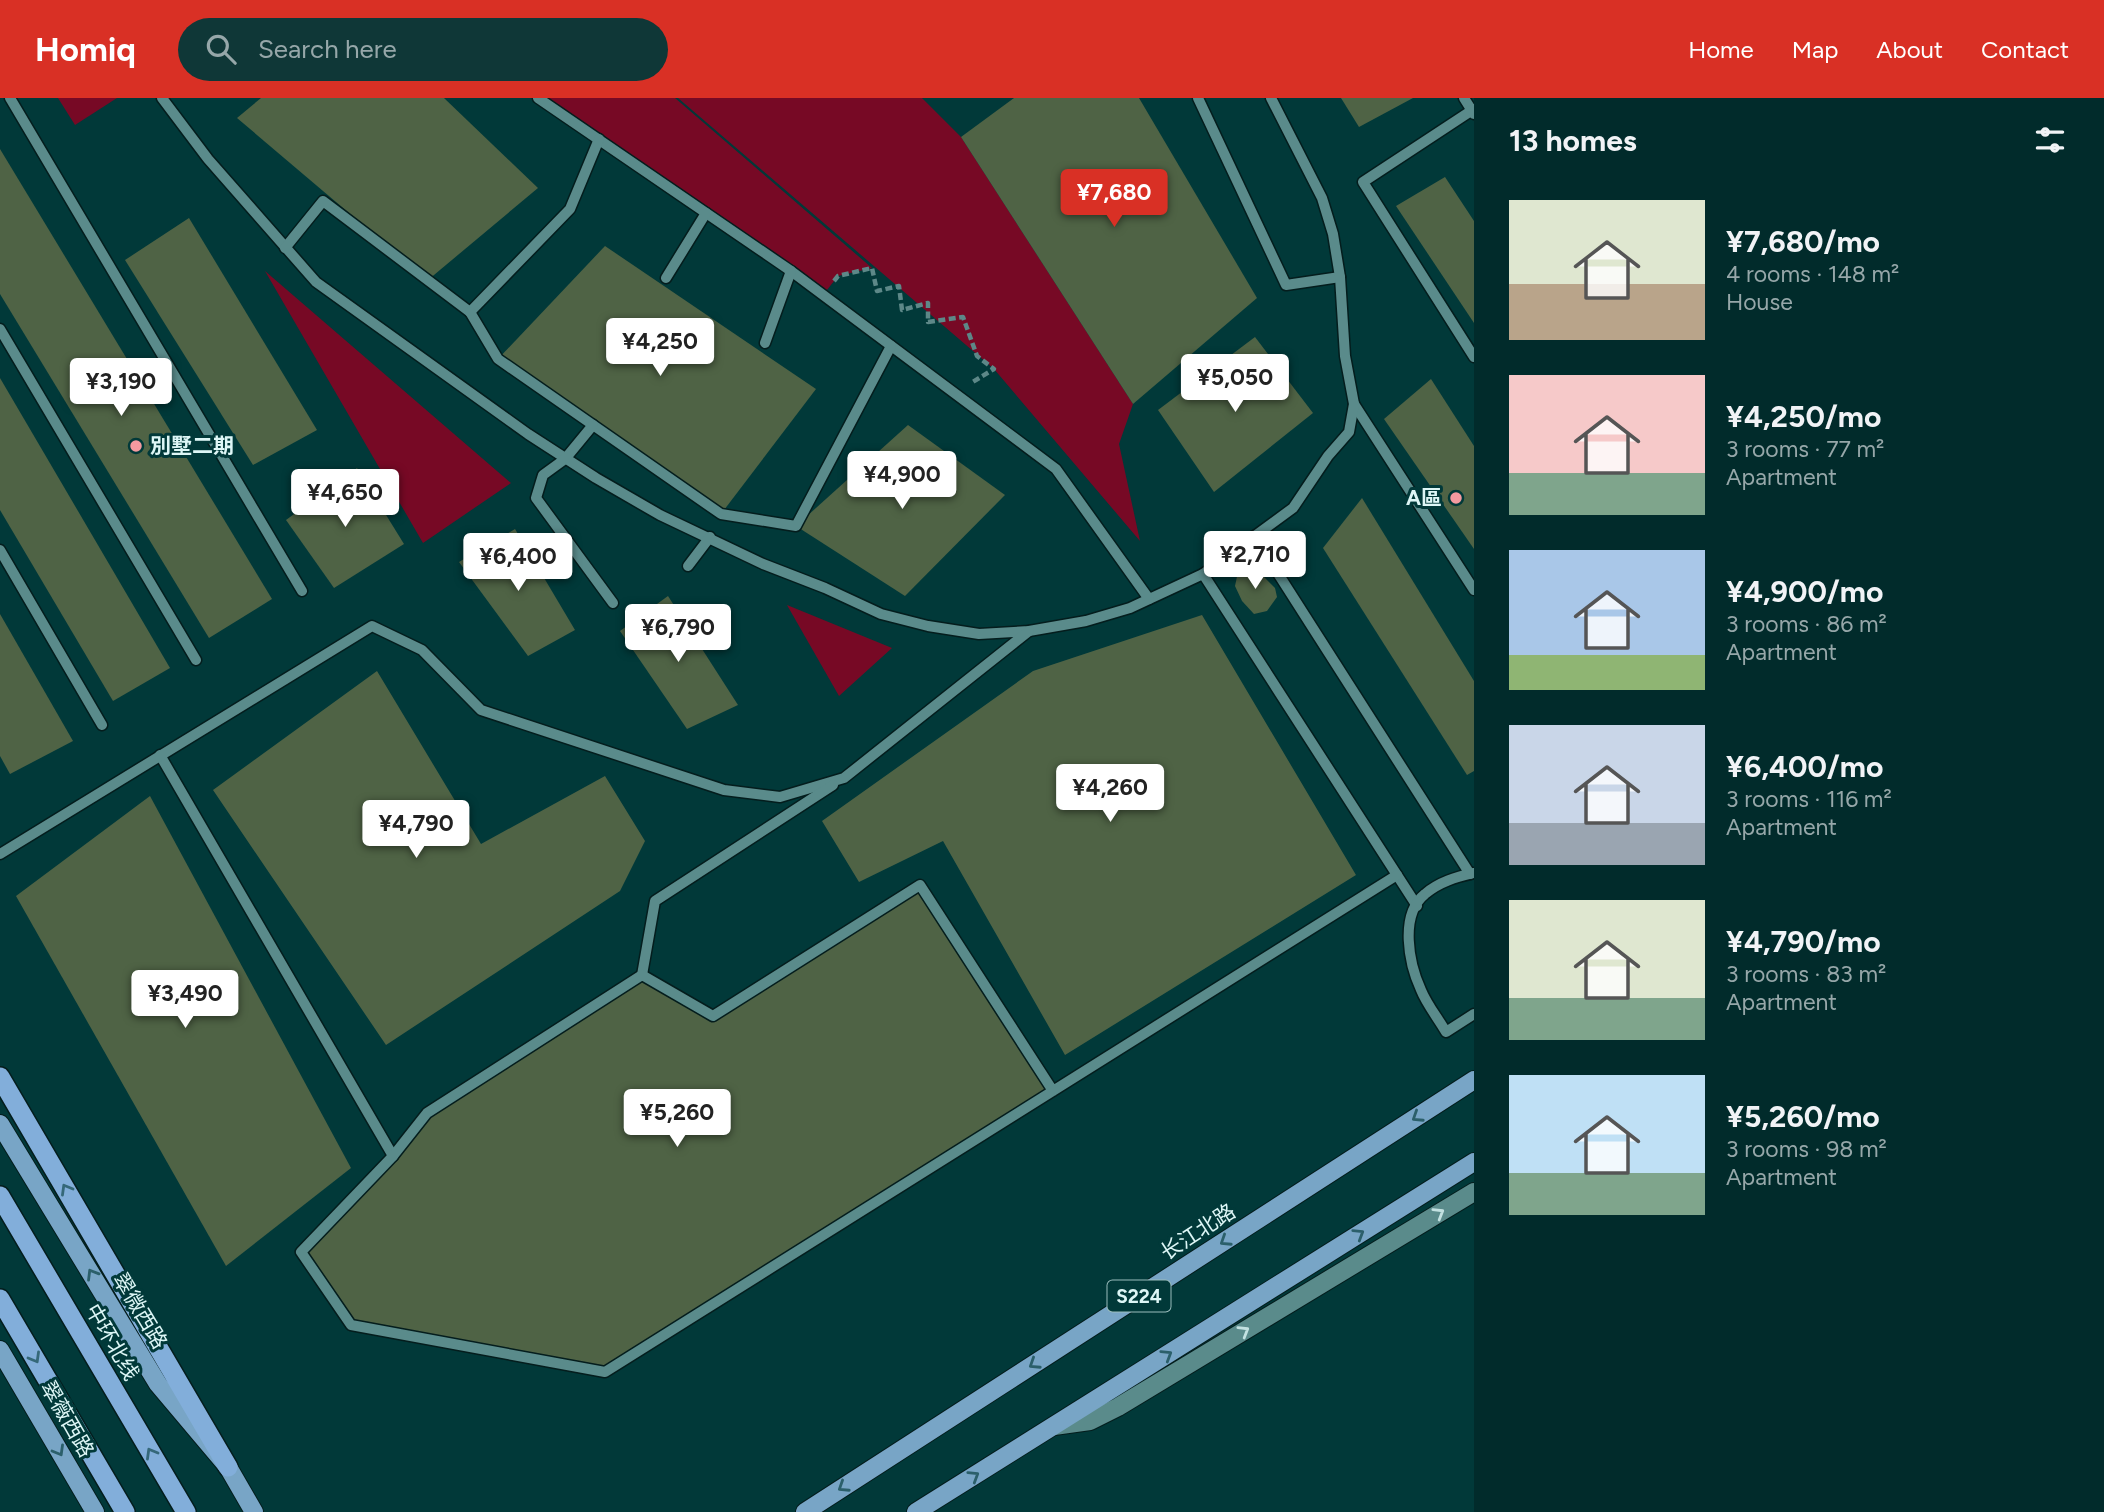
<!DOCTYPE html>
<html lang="en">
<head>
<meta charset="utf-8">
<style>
	body { margin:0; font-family:Figtree,"Noto Sans SC",sans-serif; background:#0f3737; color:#f1f3f6; height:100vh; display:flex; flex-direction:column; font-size:26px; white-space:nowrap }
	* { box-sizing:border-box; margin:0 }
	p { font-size:23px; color:#96a7a9 }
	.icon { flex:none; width:38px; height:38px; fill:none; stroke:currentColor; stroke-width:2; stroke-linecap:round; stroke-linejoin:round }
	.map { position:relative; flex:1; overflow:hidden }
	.drawer { display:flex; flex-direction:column; background:#012b2b; width:630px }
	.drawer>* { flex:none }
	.price { position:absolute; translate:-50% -60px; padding:0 16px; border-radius:7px; background:#fff; color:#222; font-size:23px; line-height:46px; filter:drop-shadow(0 2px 4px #0008) }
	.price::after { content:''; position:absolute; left:50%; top:42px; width:21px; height:16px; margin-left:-10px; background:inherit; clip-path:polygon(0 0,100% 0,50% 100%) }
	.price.active { background:#d93025; color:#fff }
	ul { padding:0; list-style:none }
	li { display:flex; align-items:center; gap:21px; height:175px; padding:0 35px }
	li span { display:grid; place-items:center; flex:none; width:196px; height:140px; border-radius:0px; color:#555 }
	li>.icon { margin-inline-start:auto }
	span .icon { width:84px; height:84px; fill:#fffc; stroke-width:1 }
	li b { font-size:30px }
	h2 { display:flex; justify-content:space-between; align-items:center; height:84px; padding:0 35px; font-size:30px }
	header { display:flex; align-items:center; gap:42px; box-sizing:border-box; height:98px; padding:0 35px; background:#d93025; color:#fff }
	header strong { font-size:33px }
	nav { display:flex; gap:38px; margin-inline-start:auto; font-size:24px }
	.search { width:490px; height:63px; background:#0f3737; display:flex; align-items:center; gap:18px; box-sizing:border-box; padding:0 24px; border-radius:38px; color:#96a7a9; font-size:26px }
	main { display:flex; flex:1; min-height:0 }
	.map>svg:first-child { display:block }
	.green { fill:#770925 }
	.building { fill:#4f6345 }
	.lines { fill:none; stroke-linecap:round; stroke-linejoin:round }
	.service-casing { stroke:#041d1d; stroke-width:13 }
	.tertiary-casing { stroke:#041d1d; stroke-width:20 }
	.primary-casing { stroke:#041d1d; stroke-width:20 }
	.trunk-casing { stroke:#041d1d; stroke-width:22 }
	.path { stroke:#5d8888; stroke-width:4.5; stroke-dasharray:7 3.5; stroke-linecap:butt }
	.service { stroke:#5a8b8b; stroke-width:10 }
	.tertiary { stroke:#5a8b8b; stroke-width:18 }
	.primary { stroke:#78a5c6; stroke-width:18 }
	.trunk { stroke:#82aeda; stroke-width:19 }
	.oneway { stroke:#2b5f6a }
	.oneway2 { stroke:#356879 }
	.oneway3 { stroke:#c3e1e1 }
	.poi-dot { fill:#f49aa0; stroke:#013939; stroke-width:2.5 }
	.labels { text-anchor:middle; stroke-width:6; stroke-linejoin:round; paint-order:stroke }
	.shield { fill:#013939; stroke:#9bbdbd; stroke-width:2 }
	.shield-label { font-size:19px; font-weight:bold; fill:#ddf6f6 }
	.poi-label { font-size:21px; font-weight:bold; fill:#ddf6f6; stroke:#013939; text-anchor:start }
	.street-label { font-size:21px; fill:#ddf6f6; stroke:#013939 }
</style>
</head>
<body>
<header>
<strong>Homiq</strong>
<div class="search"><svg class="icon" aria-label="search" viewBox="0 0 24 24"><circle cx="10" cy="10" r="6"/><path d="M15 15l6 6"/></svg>Search here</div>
<nav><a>Home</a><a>Map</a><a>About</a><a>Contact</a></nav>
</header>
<main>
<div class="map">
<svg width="1474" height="1414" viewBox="0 0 1474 1414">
	<rect width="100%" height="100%" fill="#013939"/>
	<g class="green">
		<polygon points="58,0 117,0 75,27"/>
		<polygon points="537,0 675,0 872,170 838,178 823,197"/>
		<polygon points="678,0 922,0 961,39 1133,306 1119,346 1140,443 994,271"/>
		<polygon points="265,173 511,385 423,445"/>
		<polygon points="787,507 892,550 839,598"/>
	</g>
	<g class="building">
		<polygon points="261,0 444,0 538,90 428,182 237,20"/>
		<polygon points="1014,0 1139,0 1257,200 1133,306 961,39"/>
		<polygon points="1341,0 1413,0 1359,29"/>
		<polygon points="0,51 272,501 209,540 0,196"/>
		<polygon points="1445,79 1474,123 1474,225 1396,108"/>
		<polygon points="189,120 317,332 253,367 125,162"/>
		<polygon points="605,148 816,291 721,416 498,261"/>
		<polygon points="1255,239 1313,315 1214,394 1158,312"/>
		<polygon points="0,280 170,570 113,603 0,412"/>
		<polygon points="1431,281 1474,348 1474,451 1384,321"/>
		<polygon points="908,327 1005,397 905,498 796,428"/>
		<polygon points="357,370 404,446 334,490 286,422"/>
		<polygon points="1362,400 1474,583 1474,673 1467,677 1323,450"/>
		<polygon points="515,431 575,532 528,558 459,464"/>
		<polygon points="1247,471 1256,471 1275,490 1277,499 1267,513 1254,516 1242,503 1235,488 1238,474"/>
		<polygon points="668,498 738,607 687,631 620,533"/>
		<polygon points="0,516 73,643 10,676 0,658"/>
		<polygon points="1202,517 1356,777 1065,957 943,743 859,784 822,723 1033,573"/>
		<polygon points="377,573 481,746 605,678 645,743 620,793 386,947 213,692"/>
		<polygon points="150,698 351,1070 226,1168 16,798"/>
		<polygon points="920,787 1053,993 605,1274 351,1227 301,1154 427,1015 642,877 713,918"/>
	</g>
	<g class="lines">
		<g class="service-casing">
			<g id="service">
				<polyline points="10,0 302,493"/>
				<polyline points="162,0 208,61 316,184 528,336 596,380 660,417 763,466 825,490 881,516 928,528 979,536 1029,533 1086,523 1130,510 1203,476 1417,808"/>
				<polyline points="538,0 791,173 1056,371 1149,501"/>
				<polyline points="1198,0 1286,187 1340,179"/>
				<polyline points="1464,0 1474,16"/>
				<polyline points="1474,11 1363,84 1474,259"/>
				<polyline points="285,150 323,103 470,214 570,111 599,41"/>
				<polyline points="666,180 706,115"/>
				<polyline points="470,214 498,261 721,416 796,428 891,248"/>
				<polyline points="0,231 196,562"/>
				<polyline points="765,245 791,173"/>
				<polyline points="1354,306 1474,492"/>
				<polyline points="593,327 565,361 543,377 536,400 613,505"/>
				<polyline points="1254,438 1470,776"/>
				<polyline points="0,452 102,627"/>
				<polyline points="688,468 710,439"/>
				<polyline points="1203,476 1293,410 1328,358 1349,334 1354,306 1345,258 1340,179 1333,136 1322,100 1271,0"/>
				<polyline points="160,657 393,1058"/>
				<polyline points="0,756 372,528 422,552 481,612 724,692 780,699 844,680 1029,533"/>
				<path d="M1474,775C1456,779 1439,784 1425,796C1399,817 1409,866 1421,892C1427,907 1438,920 1446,934L1474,916"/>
				<polyline points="642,877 655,803 833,687"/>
				<polyline points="1053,993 920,787 713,918 642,877 427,1015 393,1058 301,1154 351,1227 605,1274 1397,777"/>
			</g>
		</g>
		<g class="tertiary-casing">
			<polyline id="tertiary" points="1054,1328 1090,1323 1118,1309 1474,1094"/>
		</g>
		<g class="primary-casing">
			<g id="primary">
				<polyline points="0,1026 158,1286 228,1369 254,1414"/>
				<polyline points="0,1252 95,1414"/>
				<polyline points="805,1414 1474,982"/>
				<polyline points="916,1414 1474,1064"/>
			</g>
		</g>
		<g class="trunk-casing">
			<g id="trunk">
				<polyline points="0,979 228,1369"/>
				<polyline points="0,1098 186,1414"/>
				<polyline points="0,1201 125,1414"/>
			</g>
		</g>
		<polyline class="path" points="834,183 838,178 872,170 877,193 899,188 902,212 928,205 928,224 963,219 977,258 994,271 971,285"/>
		<use href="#service" class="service"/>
		<use href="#tertiary" class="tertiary"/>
		<use href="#primary" class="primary"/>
		<use href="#trunk" class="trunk"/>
	</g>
	<defs><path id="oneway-chevron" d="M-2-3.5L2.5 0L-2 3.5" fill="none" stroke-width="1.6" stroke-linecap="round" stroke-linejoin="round" transform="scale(1.75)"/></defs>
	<g class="oneway">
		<use href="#oneway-chevron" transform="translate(1417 1019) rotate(147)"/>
		<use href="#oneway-chevron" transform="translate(1359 1136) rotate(-32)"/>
		<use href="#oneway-chevron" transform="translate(1225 1143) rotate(147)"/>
		<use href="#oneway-chevron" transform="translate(92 1176) rotate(-121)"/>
		<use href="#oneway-chevron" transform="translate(1167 1257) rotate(-32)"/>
		<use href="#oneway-chevron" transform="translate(1034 1266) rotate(147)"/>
		<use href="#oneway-chevron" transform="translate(59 1353) rotate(60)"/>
		<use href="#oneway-chevron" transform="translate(974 1378) rotate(-32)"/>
		<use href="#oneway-chevron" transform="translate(843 1389) rotate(147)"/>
	</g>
	<g class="oneway2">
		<use href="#oneway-chevron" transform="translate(66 1091) rotate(-120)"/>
		<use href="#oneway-chevron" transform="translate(35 1260) rotate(60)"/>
		<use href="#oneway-chevron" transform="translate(151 1355) rotate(-120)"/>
	</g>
	<g class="oneway3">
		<use href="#oneway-chevron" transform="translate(1439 1115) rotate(-31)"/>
		<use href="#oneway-chevron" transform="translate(1244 1233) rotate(-31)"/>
	</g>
	<g class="poi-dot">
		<circle cx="136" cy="348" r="7"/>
		<circle cx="1456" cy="400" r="7"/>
	</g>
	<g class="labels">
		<rect class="shield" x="1107.5" y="1182.5" width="63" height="31" rx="5"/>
		<g class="shield-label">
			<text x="1139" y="1205">S224</text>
		</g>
		<g class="poi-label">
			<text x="150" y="355">別墅二期</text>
			<text x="1442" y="407" text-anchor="end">A區</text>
		</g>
		<g class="street-label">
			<text transform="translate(1198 1134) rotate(-33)" y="7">长江北路</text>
			<text transform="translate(140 1213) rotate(59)" y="7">翠微西路</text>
			<text transform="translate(112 1244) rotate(60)" y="7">中环北线</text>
			<text transform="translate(67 1321) rotate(60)" y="7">翠薇西路</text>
		</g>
	</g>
</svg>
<b class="price active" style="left:1114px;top:131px">¥7,680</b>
<b class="price" style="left:660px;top:280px">¥4,250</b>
<b class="price" style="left:1235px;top:316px">¥5,050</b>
<b class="price" style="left:121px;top:320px">¥3,190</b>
<b class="price" style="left:902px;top:413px">¥4,900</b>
<b class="price" style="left:345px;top:431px">¥4,650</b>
<b class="price" style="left:1255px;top:493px">¥2,710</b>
<b class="price" style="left:518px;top:495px">¥6,400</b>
<b class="price" style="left:678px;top:566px">¥6,790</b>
<b class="price" style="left:1110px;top:726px">¥4,260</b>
<b class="price" style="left:416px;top:762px">¥4,790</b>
<b class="price" style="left:185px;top:932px">¥3,490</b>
<b class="price" style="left:677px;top:1051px">¥5,260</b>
</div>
<section class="drawer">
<h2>13 homes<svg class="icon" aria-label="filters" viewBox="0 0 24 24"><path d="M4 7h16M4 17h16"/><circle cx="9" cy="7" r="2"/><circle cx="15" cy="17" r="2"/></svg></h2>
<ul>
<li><span style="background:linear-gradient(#dfe7d0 60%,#b9a48a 0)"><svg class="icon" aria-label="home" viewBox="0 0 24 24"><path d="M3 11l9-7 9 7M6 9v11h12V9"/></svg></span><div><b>¥7,680/mo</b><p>4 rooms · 148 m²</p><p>House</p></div></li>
<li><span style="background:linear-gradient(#f6c9c9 70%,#7fa58c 0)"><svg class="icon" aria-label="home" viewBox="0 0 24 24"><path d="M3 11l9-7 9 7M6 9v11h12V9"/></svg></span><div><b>¥4,250/mo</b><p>3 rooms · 77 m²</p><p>Apartment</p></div></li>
<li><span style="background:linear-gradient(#a9c7e8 75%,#8fb573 0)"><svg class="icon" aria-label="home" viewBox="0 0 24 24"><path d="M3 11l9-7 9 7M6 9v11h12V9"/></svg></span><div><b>¥4,900/mo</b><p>3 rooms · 86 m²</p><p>Apartment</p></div></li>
<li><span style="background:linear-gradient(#c9d6e8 70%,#9aa5b1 0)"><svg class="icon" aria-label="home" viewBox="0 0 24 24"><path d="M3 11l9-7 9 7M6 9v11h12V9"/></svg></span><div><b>¥6,400/mo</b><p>3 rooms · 116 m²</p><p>Apartment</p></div></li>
<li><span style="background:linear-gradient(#dfe7d0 70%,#7fa58c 0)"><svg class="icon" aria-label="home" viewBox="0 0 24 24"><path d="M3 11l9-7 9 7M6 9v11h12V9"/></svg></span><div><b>¥4,790/mo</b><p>3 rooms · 83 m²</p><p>Apartment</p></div></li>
<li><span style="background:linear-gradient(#bfe0f5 70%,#7fa58c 0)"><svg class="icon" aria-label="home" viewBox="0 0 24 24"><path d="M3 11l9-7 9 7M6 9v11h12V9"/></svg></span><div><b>¥5,260/mo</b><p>3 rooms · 98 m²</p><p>Apartment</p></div></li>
</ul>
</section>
</main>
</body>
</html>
